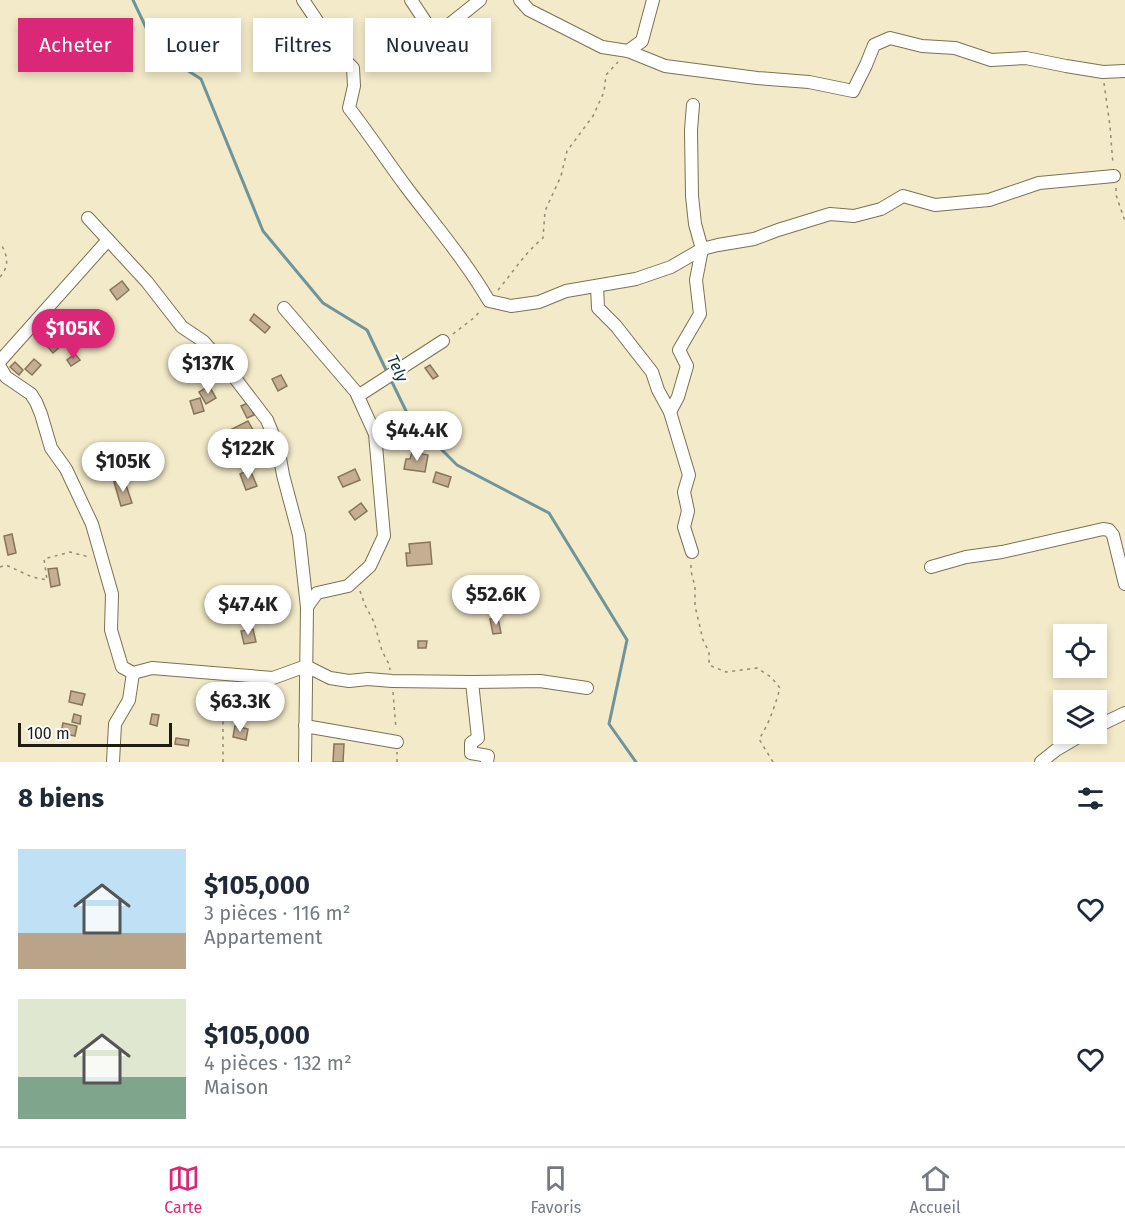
<!DOCTYPE html>
<html lang="fr">
<head>
<meta charset="utf-8">
<style>
	body { margin:0; font-family:"Fira Sans",sans-serif; background:#f2f2f3; color:#1f2937; height:100vh; display:flex; flex-direction:column; font-size:22px; white-space:nowrap }
	* { box-sizing:border-box; margin:0 }
	p { font-size:20px; color:#747a83 }
	.icon { flex:none; width:33px; height:33px; fill:none; stroke:currentColor; stroke-width:2; stroke-linecap:round; stroke-linejoin:round }
	.map { position:relative; height:762px; overflow:hidden }
	.details { display:flex; flex-direction:column; background:#fff; flex:1 }
	.details>* { flex:none }
	.hud { position:absolute; left:18px; top:18px; width:600px; height:54px; display:flex; gap:12px }
	.fabs { position:absolute; left:1053px; top:624px; display:grid; gap:12px }
	.fabs a { display:grid; place-items:center; width:54px; height:54px; border-radius:0px; background:#fff; box-shadow:0 3px 9px #0003; font-size:30px }
	.scale { position:absolute; left:18px; bottom:15px; width:154px; box-sizing:border-box; padding-left:6px; border:3px solid #1f1c10; border-top:0; font-size:16px; line-height:21px; white-space:nowrap; color:#1f1c10; -webkit-text-stroke:4px #fff; paint-order:stroke }
	.price { position:absolute; translate:-50% -51px; padding:0 14px; border-radius:21px; background:#fff; color:#222; font-size:20px; line-height:39px; filter:drop-shadow(0 2px 3px #0008) }
	.price::after { content:''; position:absolute; left:50%; top:36px; width:18px; height:14px; margin-left:-9px; background:inherit; clip-path:polygon(0 0,100% 0,50% 100%) }
	.price.current { background:#db2777; color:#fff }
	ul { padding:0; list-style:none }
	li { display:flex; align-items:center; gap:18px; height:150px; padding:0 18px }
	li span { display:grid; place-items:center; flex:none; width:168px; height:120px; border-radius:0px; color:#555 }
	li>.icon { margin-inline-start:auto }
	span .icon { width:72px; height:72px; fill:#fffc; stroke-width:1 }
	li b { font-size:26px }
	h2 { display:flex; justify-content:space-between; align-items:center; height:72px; padding:0 18px; font-size:26px }
	.tag { padding:0 21px; border-radius:0px; background:#fff; box-shadow:0 3px 9px #0003; font-size:21px; line-height:54px }
	.tag.current { background:#db2777; color:#fff }
	.menu { display:flex; justify-content:space-around; align-items:center; height:84px; border-top:2px solid #e0e1e3; background:#fff; font-size:16px; color:#747a83 }
	.menu a { display:grid; justify-items:center; gap:3px }
	.menu .current { color:#db2777 }
	.map>svg:first-child { display:block }
	.lines { fill:none; stroke-linecap:round; stroke-linejoin:round }
	.stream { stroke:#6f949a; stroke-width:3 }
	.building { fill:#c4af93; stroke:#88755a; stroke-width:1.5 }
	.street-casing { stroke:#7a7254; stroke-width:14 }
	.path { stroke:#918b73; stroke-width:1.5; stroke-dasharray:3 4.5; stroke-linecap:butt }
	.street { stroke:#fff; stroke-width:12 }
	.labels { text-anchor:middle; stroke-width:4.5; stroke-linejoin:round; paint-order:stroke }
	.water-label { font-size:16px; font-style:italic; fill:#0c3339; stroke:#fff }
</style>
</head>
<body>
<div class="map">
<svg width="1125" height="762" viewBox="0 0 1125 762">
	<rect width="100%" height="100%" fill="#f2eac8"/>
	<g class="lines">
		<g class="stream">
			<polyline points="133,0 157,51 201,79 263,231 323,303 367,330 387,372"/>
			<polyline points="390,378 409,417 457,465 549,513 627,640 609,724 636,762"/>
		</g>
	</g>
	<g class="building">
		<polygon points="122,281 129,290 117,300 110,290"/>
		<polygon points="254,314 270,327 265,333 250,320"/>
		<polygon points="57,322 70,338 53,353 42,340 53,330 50,327"/>
		<polygon points="75,354 80,360 71,366 67,360"/>
		<polygon points="34,359 41,365 32,375 25,369"/>
		<polygon points="15,362 23,370 19,375 10,367"/>
		<polygon points="430,365 438,376 433,379 425,368"/>
		<polygon points="281,375 287,386 278,391 272,379"/>
		<polygon points="209,386 216,398 206,404 199,392"/>
		<polygon points="200,398 204,411 194,414 190,401"/>
		<polygon points="248,403 254,415 247,418 241,406"/>
		<polygon points="248,421 253,430 232,440 228,431"/>
		<polygon points="412,452 428,455 425,472 404,469 406,459 410,459"/>
		<polygon points="355,469 360,480 343,487 338,477"/>
		<polygon points="250,470 257,486 246,490 240,474"/>
		<polygon points="436,472 451,477 448,487 433,482"/>
		<polygon points="124,479 132,503 121,506 114,482"/>
		<polygon points="361,503 367,511 355,520 349,512"/>
		<polygon points="12,534 16,553 8,555 4,536"/>
		<polygon points="430,542 432,564 407,566 406,553 410,553 409,544"/>
		<polygon points="57,568 60,585 51,587 48,569"/>
		<polygon points="457,590 465,590 466,603 457,603"/>
		<polygon points="489,596 496,596 496,599 501,599 501,609 484,609 484,598 489,599"/>
		<polygon points="498,618 501,633 493,634 490,619"/>
		<polygon points="253,629 256,642 244,644 241,631"/>
		<polygon points="418,641 427,641 426,648 418,648"/>
		<polygon points="71,691 85,694 82,705 69,702"/>
		<polygon points="234,695 249,696 248,707 233,706"/>
		<polygon points="74,714 81,716 80,724 72,722"/>
		<polygon points="152,714 159,715 157,726 150,724"/>
		<polygon points="63,723 77,726 75,736 61,733"/>
		<polygon points="235,726 248,729 246,740 233,737"/>
		<polygon points="176,738 189,740 188,746 175,744"/>
		<polygon points="334,744 344,744 343,762 333,762"/>
	</g>
	<g class="lines">
		<g class="street-casing">
			<g id="street">
				<path d="M303,0L340,55L353,68L354,86L349,108C369,134 387,161 407,188C435,225 465,260 489,301L511,306L539,302L566,291L636,279L671,267L702,249L695,224L692,196L691,130L693,105"/>
				<polyline points="411,0 435,36 480,0"/>
				<polyline points="520,0 529,10 602,47 628,51 665,66 757,78 809,82 853,91 866,65 874,45 890,38 922,46 955,48 991,60 1026,58 1066,66 1103,72 1125,71"/>
				<polyline points="628,51 642,41 653,0"/>
				<polyline points="88,218 147,282 182,327 203,341 228,369 267,420 278,447 283,475 299,535 307,607 305,762"/>
				<polyline points="597,286 598,308 616,326 652,372 658,390 670,412 689,475 684,492 688,511 684,527 692,552"/>
				<polyline points="284,308 356,392 375,434 384,536 370,566 348,586 317,593 307,607"/>
				<polyline points="0,361 108,240"/>
				<polyline points="0,367 6,377 31,394 36,402 41,414 51,448 66,469 92,524 112,594 111,630 122,667 133,673 152,668 273,678 306,666 330,678 349,681 368,679 392,681 472,682"/>
				<polyline points="358,396 443,341"/>
				<polyline points="670,412 678,397 687,366 679,350 700,314 696,280 702,249 718,245 754,239 778,230 830,214 854,216 881,209 903,196 935,205 989,200 1039,183 1114,176"/>
				<polyline points="931,567 966,557 1002,552 1103,529 1109,530 1113,535 1125,584"/>
				<polyline points="305,726 397,742"/>
				<polyline points="1096,727 1125,713"/>
				<polyline points="113,762 115,724 129,700 133,673"/>
				<polyline points="487,762 488,756 471,753 471,743 478,738 472,682 540,681 587,688"/>
				<polyline points="1041,762 1056,750 1083,734"/>
			</g>
		</g>
		<g class="path">
			<polyline points="1104,83 1110,126 1113,165"/>
			<polyline points="1116,188 1116,195 1125,221"/>
			<path d="M0,277C9,267 8,257 2,246"/>
			<path d="M498,290C513,272 525,253 543,238L545,211L561,176L567,151L593,116L604,92L606,75L618,62"/>
			<polyline points="453,334 475,317 481,310"/>
			<path d="M691,565V571L695,587V606L703,640L709,652V665L726,672L757,668L771,677L780,688C775,706 769,724 759,739L773,762"/>
			<polyline points="0,567 6,565 32,577 47,580 44,559 70,552 89,557"/>
			<polyline points="360,591 365,605 374,622 382,651 389,664 390,670"/>
			<polyline points="393,692 396,729"/>
			<polyline points="223,762 223,686"/>
			<polyline points="397,762 397,752"/>
		</g>
		<use href="#street" class="street"/>
	</g>
	<g class="labels">
		<g class="water-label">
			<text transform="translate(398 368) rotate(64)" y="6">Tely</text>
		</g>
	</g>
</svg>
<div class="fabs">
<a><svg class="icon" aria-label="locate" viewBox="0 0 24 24"><circle cx="12" cy="12" r="6"/><path d="M12 2v4M12 18v4M2 12h4M18 12h4"/></svg></a>
<a><svg class="icon" aria-label="layers" viewBox="0 0 24 24"><path d="M12 4l9 5-9 5-9-5zM3 14l9 5 9-5"/></svg></a>
</div>
<div class="scale">100 m</div>
<b class="price current" style="left:73px;top:360px">$105K</b>
<b class="price" style="left:208px;top:395px">$137K</b>
<b class="price" style="left:417px;top:462px">$44.4K</b>
<b class="price" style="left:248px;top:480px">$122K</b>
<b class="price" style="left:123px;top:493px">$105K</b>
<b class="price" style="left:496px;top:626px">$52.6K</b>
<b class="price" style="left:248px;top:636px">$47.4K</b>
<b class="price" style="left:240px;top:733px">$63.3K</b>
<div class="hud">
<a class="tag current">Acheter</a>
<a class="tag">Louer</a>
<a class="tag">Filtres</a>
<a class="tag">Nouveau</a>
</div>
</div>
<section class="details">
<h2>8 biens<svg class="icon" aria-label="filters" viewBox="0 0 24 24"><path d="M4 7h16M4 17h16"/><circle cx="9" cy="7" r="2"/><circle cx="15" cy="17" r="2"/></svg></h2>
<ul>
<li><span style="background:linear-gradient(#bfe0f5 70%,#b9a48a 0)"><svg class="icon" aria-label="home" viewBox="0 0 24 24"><path d="M3 11l9-7 9 7M6 9v11h12V9"/></svg></span><div><b>$105,000</b><p>3 pièces · 116 m²</p><p>Appartement</p></div><svg class="icon" aria-label="heart" viewBox="0 0 24 24"><path d="M12 20l-8-8c-3-5 5-10 8-4 3-6 11-1 8 4z"/></svg></li>
<li><span style="background:linear-gradient(#dfe7d0 65%,#7fa58c 0)"><svg class="icon" aria-label="home" viewBox="0 0 24 24"><path d="M3 11l9-7 9 7M6 9v11h12V9"/></svg></span><div><b>$105,000</b><p>4 pièces · 132 m²</p><p>Maison</p></div><svg class="icon" aria-label="heart" viewBox="0 0 24 24"><path d="M12 20l-8-8c-3-5 5-10 8-4 3-6 11-1 8 4z"/></svg></li>
</ul>
</section>
<nav class="menu">
<a class="current"><svg class="icon" aria-label="map" viewBox="0 0 24 24"><path d="M3 6l6-2 6 2 6-2v14l-6 2-6-2-6 2zM9 4v14M15 6v14"/></svg>Carte</a>
<a><svg class="icon" aria-label="saved" viewBox="0 0 24 24"><path d="M7 4h10v16l-5-4-5 4z"/></svg>Favoris</a>
<a><svg class="icon" aria-label="home" viewBox="0 0 24 24"><path d="M3 11l9-7 9 7M6 9v11h12V9"/></svg>Accueil</a>
</nav>
</body>
</html>
